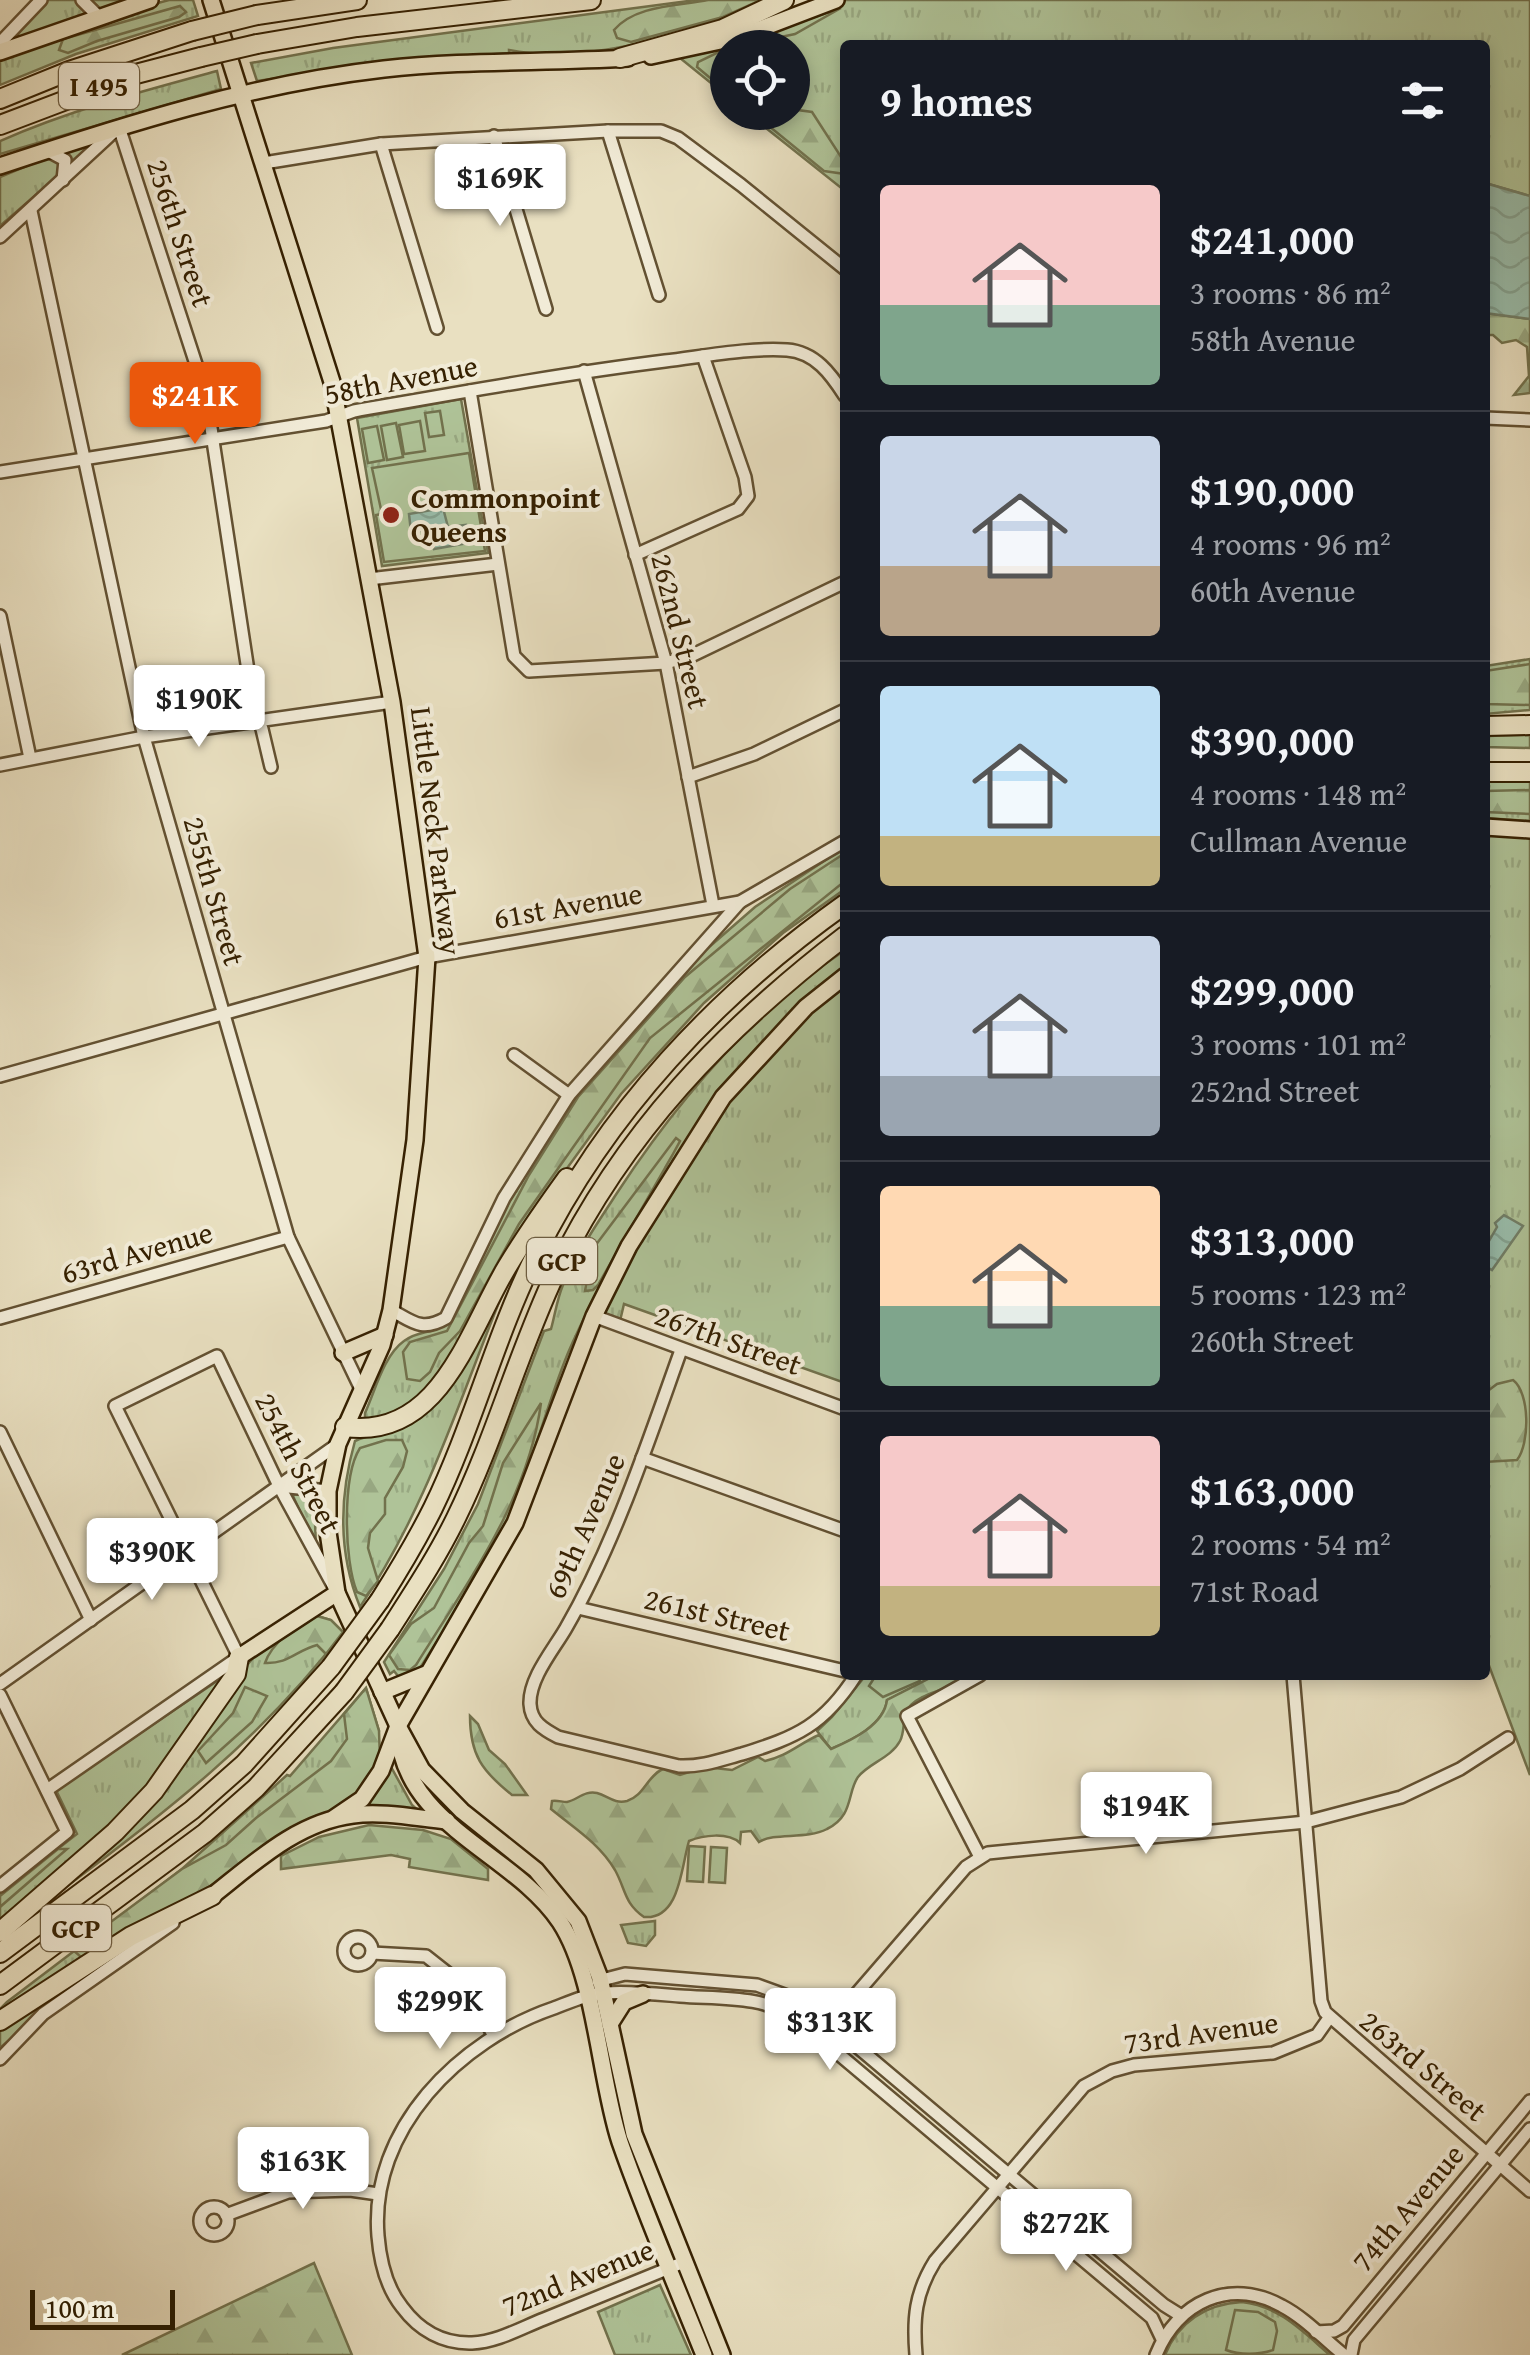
<!DOCTYPE html>
<html lang="en">
<head>
<meta charset="utf-8">
<style>
	body { margin:0; font-family:"Gentium Book Plus",serif; background:#20242c; color:#f1f3f6; height:100vh; display:flex; flex-direction:column; font-size:38px; white-space:nowrap }
	* { box-sizing:border-box; margin:0 }
	p { font-size:32px; color:#9ea1a6 }
	.icon { flex:none; width:55px; height:55px; fill:none; stroke:currentColor; stroke-width:2; stroke-linecap:round; stroke-linejoin:round }
	.map { position:relative; flex:1; overflow:hidden }
	.details { position:absolute; left:840px; top:40px; width:650px; height:1640px; display:flex; flex-direction:column; background:#171b24; border-radius:10px; box-shadow:0 5px 15px #0003 }
	.details>* { flex:none }
	.fabs { position:absolute; left:710px; top:30px; display:grid; gap:20px }
	.fabs a { display:grid; place-items:center; width:100px; height:100px; border-radius:50%; background:#171b24; box-shadow:0 5px 15px #0003; font-size:50px }
	.scale { position:absolute; left:30px; bottom:25px; width:145px; box-sizing:border-box; padding-left:10px; border:5px solid #362102; border-top:0; font-size:28px; line-height:35px; white-space:nowrap; color:#362102; -webkit-text-stroke:8px #f1ebd7; paint-order:stroke }
	.price { position:absolute; translate:-50% -85px; padding:0 22px; border-radius:10px; background:#fff; color:#222; font-size:32px; line-height:65px; filter:drop-shadow(0 2px 5px #0008) }
	.price::after { content:''; position:absolute; left:50%; top:60px; width:30px; height:22px; margin-left:-15px; background:inherit; clip-path:polygon(0 0,100% 0,50% 100%) }
	.price.active { background:#ea580c; color:#fff }
	ul { padding:0; list-style:none }
	li { display:flex; align-items:center; gap:30px; height:250px; padding:0 40px }
	li+li { border-top:2px solid #363941 }
	li span { display:grid; place-items:center; flex:none; width:280px; height:200px; border-radius:10px; color:#555 }
	li>.icon { margin-inline-start:auto }
	span .icon { width:120px; height:120px; fill:#fffc; stroke-width:1 }
	li b { font-size:42px }
	h2 { display:flex; justify-content:space-between; align-items:center; height:120px; padding:0 40px; font-size:42px }
	.map>svg:first-child { display:block }
	.grass { fill:url(#grass-tufts); stroke:#72724d; stroke-width:2.5 }
	.forest { fill:url(#forest-firs); stroke:#72724d; stroke-width:2.5 }
	.garden { fill:#afc398; stroke:#72724d; stroke-width:2.5 }
	.water { fill:url(#water-waves); stroke:#717f68; stroke-width:2.5 }
	.lines { fill:none; stroke-linecap:round; stroke-linejoin:round }
	.minor-casing { stroke:#635132; stroke-width:16 }
	.major-casing { stroke:#362102; stroke-width:20 }
	.highway-casing { stroke:#362102; stroke-width:22 }
	.minor { stroke:#f1ebd7; stroke-width:11 }
	.major { stroke:#e9e0c1; stroke-width:15 }
	.highway { stroke:#e9e0c1; stroke-width:18 }
	.highway-bridge-casing { stroke:#362102; stroke-width:22; stroke-linecap:butt }
	.highway-bridge { stroke:#e9e0c1; stroke-width:18 }
	.poi-dot { fill:#8f2418; stroke:#f1ebd7; stroke-width:4 }
	.labels { text-anchor:middle; stroke-width:8; stroke-linejoin:round; paint-order:stroke }
	.shield { fill:#f1ebd7; stroke:#6e5e42; stroke-width:2.5 }
	.shield-label { font-size:28px; font-weight:bold; fill:#362102 }
	.street-label { font-size:30px; fill:#362102; stroke:#f1ebd7 }
	.poi-label { font-size:30px; font-weight:bold; fill:#362102; stroke:#f1ebd7; text-anchor:start }
</style>
</head>
<body>
<div class="map">
<svg width="1530" height="2355" viewBox="0 0 1530 2355">
	<defs>
		<pattern id="grass-tufts" width="24" height="20" patternUnits="userSpaceOnUse" patternTransform="scale(2.5)"><rect width="24" height="20" fill="#afc398"/><path d="M3 7l-1-3M5 7V3M7 7l1-3M15 17l-1-3M17 17v-4M19 17l1-3" fill="none" stroke="#97a781"/></pattern>
		<pattern id="forest-firs" width="22" height="20" patternUnits="userSpaceOnUse" patternTransform="scale(2.5)"><rect width="22" height="20" fill="#afc398"/><path d="M5 1l3.5 6h-7zM16 11l3.5 6h-7z" fill="#97a781"/></pattern>
		<pattern id="water-waves" width="16" height="10" patternUnits="userSpaceOnUse" patternTransform="scale(2.5)"><rect width="16" height="10" fill="#99beac"/><path d="M0 5q4-4 8 0t8 0" fill="none" stroke="#84a392"/></pattern>
	</defs>
	<rect width="100%" height="100%" fill="#e9e0c1"/>
	<filter id="stains"><feTurbulence type="fractalNoise" baseFrequency=".002" numOctaves="4"/><feColorMatrix values="0 0 0 0 .2 0 0 0 0 .09 0 0 0 0 .02 0 0 0 .5 -.17"/></filter>
	<radialGradient id="worn" r=".72"><stop offset=".6" stop-color="#630" stop-opacity="0"/><stop offset="1" stop-color="#630" stop-opacity=".3"/></radialGradient>
	<g class="grass">
		<polygon points="45,0 140,0 21,38 16,33"/>
		<polygon points="169,0 193,0 198,16 76,54 0,85 0,59 132,10"/>
		<path d="M696,0H768C700,33 585,65 509,50V53L395,61L257,81L251,63L333,48Z"/>
		<polygon points="841,0 1530,0 1530,196 1485,183 1485,45 845,45 845,191 747,113 792,112 792,48 728,48 727,96 675,54"/>
		<path d="M217,71L221,89L0,154V141C70,110 143,91 217,71Z"/>
		<polygon points="101,135 102,138 0,226 0,177"/>
		<polygon points="461,399 488,553 382,566 357,418"/>
		<polygon points="1530,659 1530,710 1485,714 1485,666"/>
		<polygon points="1530,735 1530,748 1485,747 1485,736"/>
		<polygon points="1530,778 1530,821 1485,818 1485,779"/>
		<polygon points="1485,827 1530,830 1530,1775 1485,1655"/>
		<path d="M845,847V889L783,933L704,1003L621,1094L498,1263L440,1381L401,1416L365,1420V1413C375,1391 384,1355 404,1341C423,1327 436,1338 453,1314L490,1232L587,1078L700,955L755,907Z"/>
		<path d="M845,950V967C754,1037 693,1127 636,1225C612,1267 587,1308 568,1353C545,1409 531,1469 507,1525C487,1570 447,1624 420,1668L402,1681L394,1671L390,1674L384,1662L444,1569L478,1504L544,1331L551,1329C555,1315 557,1299 563,1285C577,1253 598,1222 617,1193C678,1100 752,1013 845,950Z"/>
		<polygon points="845,976 845,1383 624,1304 619,1325 595,1316 698,1134"/>
		<path d="M504,1290C459,1400 427,1508 360,1607C338,1553 339,1497 355,1441C374,1432 396,1434 414,1420C449,1396 481,1328 504,1290Z"/>
		<polygon points="295,1494 314,1497 316,1547 293,1496"/>
		<path d="M317,1616L331,1620L343,1632C265,1736 163,1815 59,1892L253,1658L305,1618Z"/>
		<polygon points="226,1675 149,1788 87,1848 0,1919 0,1894 77,1834 56,1790"/>
		<path d="M866,1675H936L887,1700C884,1725 852,1740 831,1749L817,1731L832,1717Z"/>
		<polygon points="366,1688 379,1731 356,1799 261,1848 215,1883 134,1928 0,2017 0,2009 7,2002 182,1869 287,1775 290,1776"/>
		<polygon points="390,1765 412,1805 422,1814 367,1809 365,1806 377,1791"/>
		<polygon points="655,1921 655,1935 646,1946 628,1943 621,1925"/>
		<polygon points="83,1972 85,1975 0,2048 0,2031"/>
		<polygon points="660,2285 691,2355 615,2355 598,2312"/>
		<path d="M1242,2302C1279,2306 1302,2331 1330,2355H1165C1178,2322 1206,2304 1242,2302Z"/>
	</g>
	<g class="forest">
		<path d="M708,0H761L723,17L631,42L617,38L614,30C635,5 678,6 708,0Z"/>
		<polygon points="180,6 186,12 179,17 97,41 68,53 59,50 63,39"/>
		<polygon points="841,8 795,34 729,48 738,43"/>
		<polygon points="727,48 727,92 697,67 698,62"/>
		<polygon points="793,102 798,110 812,112 845,163 845,174 824,171 753,113 792,112"/>
		<polygon points="1485,313 1530,319 1530,393 1514,395 1529,376 1527,347 1516,340 1502,343 1493,335 1485,335"/>
		<polygon points="1530,664 1530,705 1485,704 1485,671"/>
		<polygon points="1530,790 1530,814 1485,812 1485,791"/>
		<polygon points="845,853 845,881 650,1038 519,1224 460,1331 439,1353 430,1372 420,1381 407,1379 403,1352 410,1342 447,1331 529,1175 578,1097 685,977 790,889"/>
		<polygon points="676,1138 680,1141 673,1154 598,1285 593,1290 585,1291 592,1250"/>
		<path d="M1513,1380C1530,1393 1530,1443 1517,1460L1485,1462V1393L1497,1384Z"/>
		<path d="M541,1403C528,1501 467,1583 416,1665L410,1670L398,1669L389,1655L411,1624L434,1608L469,1543L483,1526L503,1463Z"/>
		<path d="M386,1440H402L407,1451L403,1467L385,1498V1514L370,1533L368,1548L378,1581L366,1596L357,1592C344,1561 342,1476 360,1448Z"/>
		<path d="M317,1616L331,1620L343,1632L326,1654L317,1645C295,1651 289,1664 265,1663C271,1645 299,1619 317,1616Z"/>
		<path d="M936,1675H965C948,1692 925,1691 911,1705C901,1714 906,1730 900,1741C891,1758 869,1763 858,1777C847,1792 854,1816 827,1829C806,1840 775,1832 759,1842L751,1831L741,1832L740,1843C728,1832 703,1835 689,1841C681,1867 680,1920 644,1917C624,1903 626,1890 615,1870C599,1843 574,1828 551,1809L552,1801C557,1800 562,1802 567,1802C577,1800 585,1790 597,1793C608,1796 614,1804 627,1801C644,1796 647,1776 663,1769L680,1775L705,1767L732,1770L758,1757L765,1761C786,1757 800,1743 819,1735L831,1749C852,1740 884,1725 887,1700Z"/>
		<polygon points="245,1687 267,1696 252,1722 206,1763 198,1751 233,1713"/>
		<polygon points="366,1688 379,1731 380,1760 356,1799 261,1848 215,1883 90,1956 81,1957 73,1950 182,1869 226,1845 256,1818 331,1761 347,1739 344,1714"/>
		<path d="M470,1716L478,1724L489,1750L505,1764L527,1795H512C482,1771 470,1755 470,1716Z"/>
		<polygon points="369,1825 423,1830 451,1839 488,1869 488,1880 409,1867 410,1859 391,1855 281,1869 281,1856 319,1837"/>
		<polygon points="58,1849 67,1849 0,1907 0,1896"/>
		<polygon points="314,2263 352,2355 122,2355"/>
	</g>
	<g class="garden">
		<polygon points="440,411 444,435 429,437 425,413"/>
		<polygon points="420,421 425,451 404,454 399,425"/>
		<polygon points="396,423 403,457 387,460 381,426"/>
		<polygon points="377,426 384,460 368,463 362,429"/>
		<polygon points="469,453 485,551 384,562 376,515 382,514 372,468"/>
		<polygon points="876,1675 917,1675 920,1681 883,1697 869,1686"/>
		<polygon points="689,1846 705,1847 703,1882 687,1881"/>
		<polygon points="711,1847 727,1848 725,1883 709,1882"/>
		<path d="M1235,2310L1258,2312L1275,2322L1277,2331L1273,2350C1259,2355 1239,2355 1226,2350Z"/>
	</g>
	<g class="water">
		<polygon points="1485,183 1530,196 1530,319 1485,313"/>
		<polygon points="443,508 448,527 466,525 468,543 434,549 429,530 411,532 409,514"/>
		<polygon points="1504,1215 1523,1226 1492,1270 1485,1266 1485,1248 1497,1227 1495,1223"/>
	</g>
	<g class="lines">
		<g class="minor-casing">
			<g id="minor">
				<polyline points="82,0 98,16"/>
				<polyline points="0,43 41,0"/>
				<polyline points="608,131 659,295"/>
				<polyline points="494,136 546,309"/>
				<polyline points="381,144 437,328"/>
				<polyline points="48,151 65,160 63,180"/>
				<polyline points="264,163 381,144 608,131 661,131 678,138 741,185 845,269"/>
				<polyline points="31,211 144,737 288,1237 362,1391"/>
				<polyline points="0,237 119,127 206,395 254,710 262,729 271,767"/>
				<polyline points="584,371 666,663 713,905"/>
				<polyline points="470,391 514,656 529,671 666,663 693,655 845,582"/>
				<polyline points="1485,418 1530,420"/>
				<path d="M0,472L326,421L354,411C457,393 561,374 665,361C700,357 753,347 787,350C815,352 831,374 845,396"/>
				<polyline points="635,555 738,509 748,496 745,477 703,356"/>
				<polyline points="369,579 498,564"/>
				<polyline points="0,616 30,758"/>
				<polyline points="0,765 144,737 392,702"/>
				<polyline points="688,777 754,754 845,710"/>
				<polyline points="514,1055 569,1095"/>
				<polyline points="0,1076 427,957 740,902 845,841"/>
				<path d="M391,1310C413,1322 422,1332 446,1318L504,1198L569,1095L740,902"/>
				<polyline points="594,1316 845,1409"/>
				<polyline points="0,1318 288,1237"/>
				<path d="M681,1350C648,1442 615,1543 566,1628C554,1649 529,1678 530,1704C531,1722 543,1729 558,1737L679,1766C701,1767 720,1760 742,1754C797,1737 824,1725 856,1675"/>
				<polyline points="0,1432 91,1620"/>
				<polyline points="642,1458 845,1531"/>
				<polyline points="279,1486 328,1491"/>
				<polyline points="578,1608 845,1671"/>
				<polyline points="980,1675 907,1716 980,1857"/>
				<polyline points="1293,1675 1321,2001 1325,2012 1530,2191"/>
				<polyline points="0,1684 338,1444"/>
				<polyline points="0,1695 67,1832 0,1886"/>
				<polyline points="47,1790 239,1657 115,1406 217,1356 279,1486 334,1587"/>
				<circle cx="358" cy="1951" r="14"/>
				<polyline points="372,1953 426,1956 464,1986 493,2034"/>
				<polyline points="598,1981 625,1974 757,1985 804,2002 1164,2305 1180,2315"/>
				<polyline points="819,2037 966,1867 988,1853 1306,1822 1401,1797 1460,1769 1508,1738"/>
				<polyline points="0,2059 43,2014 173,1923"/>
				<circle cx="214" cy="2221" r="14"/>
				<polyline points="226,2215 288,2192 350,2190 378,2194"/>
				<path d="M684,2262C637,2281 590,2300 544,2319C521,2328 497,2342 472,2343C443,2344 419,2330 402,2307C386,2287 380,2261 378,2236C369,2129 460,2040 554,2008C570,2002 587,1994 605,1993C629,1991 656,1994 680,1996C719,1999 764,1995 797,2019L1152,2318L1162,2339"/>
				<polyline points="1316,2332 1334,2331 1343,2326 1530,2101"/>
				<path d="M916,2355C913,2319 915,2293 935,2261L1084,2086L1112,2071L1134,2065L1273,2053L1317,2035L1329,2018"/>
				<path d="M1156,2355C1177,2302 1230,2277 1282,2306C1305,2318 1324,2339 1344,2355"/>
				<polyline points="1351,2355 1354,2340 1530,2129"/>
			</g>
		</g>
		<g class="major-casing">
			<g id="major">
				<polyline points="211,0 332,382 392,702 427,957 415,1140 391,1310 382,1345 338,1444 328,1491 328,1532 337,1593 398,1726 422,1770 462,1811 536,1870 578,1921 600,1978 634,2134 722,2355"/>
				<polyline points="0,52 150,0"/>
				<polyline points="651,56 739,37 836,0"/>
				<path d="M0,166C126,124 252,84 384,69C465,60 547,63 628,58"/>
				<polyline points="1485,827 1530,830"/>
				<polyline points="343,1353 385,1335"/>
				<polyline points="239,1657 337,1593"/>
				<polyline points="382,1692 426,1674"/>
				<path d="M398,1730C403,1826 513,1852 560,1922C596,1977 599,2078 620,2142C645,2214 676,2285 704,2355"/>
				<polyline points="334,1818 362,1799 381,1771 398,1726 515,1523 594,1316 629,1246 723,1097 806,1007 845,976"/>
				<path d="M212,1896C254,1863 297,1822 353,1815C383,1811 416,1818 447,1821"/>
				<polyline points="610,2024 624,2002 643,1994"/>
			</g>
		</g>
		<g class="highway-casing">
			<g id="highway">
				<polyline points="257,15 357,0"/>
				<polyline points="257,44 357,27 591,0"/>
				<polyline points="620,58 723,29 784,0"/>
				<polyline points="0,99 69,71 192,31"/>
				<polyline points="0,125 132,75 201,57"/>
				<polyline points="1485,726 1530,725"/>
				<polyline points="1485,772 1530,772"/>
				<path d="M345,1427C440,1440 468,1332 507,1267C525,1237 546,1207 567,1178"/>
				<path d="M380,1600C399,1570 417,1540 433,1508C473,1426 495,1336 536,1254C606,1112 717,995 845,904"/>
				<path d="M390,1629C413,1593 437,1557 456,1518C495,1439 518,1352 556,1272C623,1133 724,1029 845,936"/>
				<polyline points="0,1932 115,1832 154,1791 236,1674 239,1657"/>
				<polyline points="0,1953 192,1810 244,1764 331,1667"/>
				<polyline points="0,1985 205,1833 256,1788 344,1692"/>
				<polyline points="0,2021 131,1936 212,1896"/>
			</g>
		</g>
		<use href="#minor" class="minor"/>
		<use href="#major" class="major"/>
		<use href="#highway" class="highway"/>
		<g class="highway-bridge-casing">
			<g id="highway-bridge">
				<polyline points="192,31 257,15"/>
				<polyline points="201,57 257,44"/>
				<polyline points="331,1667 380,1600"/>
				<polyline points="344,1692 390,1629"/>
			</g>
		</g>
		<use href="#highway-bridge" class="highway-bridge"/>
	</g>
	<circle class="poi-dot" cx="391" cy="515" r="10"/>
	<g class="labels">
		<g class="shield">
			<rect x="59" y="63" width="80" height="46" rx="8"/>
			<rect x="527" y="1238" width="70" height="46" rx="8"/>
			<rect x="41" y="1905" width="70" height="46" rx="8"/>
		</g>
		<g class="shield-label">
			<text x="99" y="96">I 495</text>
			<text x="562" y="1271">GCP</text>
			<text x="76" y="1938">GCP</text>
		</g>
		<g class="street-label">
			<text transform="translate(180 233) rotate(72)" y="10">256th Street</text>
			<text transform="translate(401 380) rotate(-11)" y="10">58th Avenue</text>
			<text transform="translate(680 631) rotate(76)" y="10">262nd Street</text>
			<text transform="translate(436 831) rotate(83)" y="10">Little Neck Parkway</text>
			<text transform="translate(214 891) rotate(74)" y="10">255th Street</text>
			<text transform="translate(568 906) rotate(-10)" y="10">61st Avenue</text>
			<text transform="translate(137 1253) rotate(-16)" y="10">63rd Avenue</text>
			<text transform="translate(728 1340) rotate(20)" y="10">267th Street</text>
			<text transform="translate(298 1463) rotate(63)" y="10">254th Street</text>
			<text transform="translate(585 1526) rotate(-66)" y="10">69th Avenue</text>
			<text transform="translate(717 1615) rotate(13)" y="10">261st Street</text>
			<text transform="translate(1201 2033) rotate(-8)" y="10">73rd Avenue</text>
			<text transform="translate(1423 2066) rotate(40)" y="10">263rd Street</text>
			<text transform="translate(1408 2208) rotate(-50)" y="10">74th Avenue</text>
			<text transform="translate(578 2278) rotate(-22)" y="10">72nd Avenue</text>
		</g>
		<g class="poi-label">
			<text x="411" y="508">Commonpoint<tspan x="411" dy="34">Queens</tspan></text>
		</g>
	</g>
	<rect width="100%" height="100%" filter="url(#stains)"/>
	<rect width="100%" height="100%" fill="url(#worn)"/>
</svg>
<div class="fabs">
<a><svg class="icon" aria-label="locate" viewBox="0 0 24 24"><circle cx="12" cy="12" r="6"/><path d="M12 2v4M12 18v4M2 12h4M18 12h4"/></svg></a>
</div>
<div class="scale">100 m</div>
<b class="price" style="left:500px;top:229px">$169K</b>
<b class="price active" style="left:195px;top:447px">$241K</b>
<b class="price" style="left:199px;top:750px">$190K</b>
<b class="price" style="left:152px;top:1603px">$390K</b>
<b class="price" style="left:1146px;top:1857px">$194K</b>
<b class="price" style="left:440px;top:2052px">$299K</b>
<b class="price" style="left:830px;top:2073px">$313K</b>
<b class="price" style="left:303px;top:2212px">$163K</b>
<b class="price" style="left:1066px;top:2274px">$272K</b>
<section class="details">
<h2>9 homes<svg class="icon" aria-label="filters" viewBox="0 0 24 24"><path d="M4 7h16M4 17h16"/><circle cx="9" cy="7" r="2"/><circle cx="15" cy="17" r="2"/></svg></h2>
<ul>
<li><span style="background:linear-gradient(#f6c9c9 60%,#7fa58c 0)"><svg class="icon" aria-label="home" viewBox="0 0 24 24"><path d="M3 11l9-7 9 7M6 9v11h12V9"/></svg></span><div><b>$241,000</b><p>3 rooms · 86 m²</p><p>58th Avenue</p></div></li>
<li><span style="background:linear-gradient(#c9d6e8 65%,#b9a48a 0)"><svg class="icon" aria-label="home" viewBox="0 0 24 24"><path d="M3 11l9-7 9 7M6 9v11h12V9"/></svg></span><div><b>$190,000</b><p>4 rooms · 96 m²</p><p>60th Avenue</p></div></li>
<li><span style="background:linear-gradient(#bfe0f5 75%,#c2b280 0)"><svg class="icon" aria-label="home" viewBox="0 0 24 24"><path d="M3 11l9-7 9 7M6 9v11h12V9"/></svg></span><div><b>$390,000</b><p>4 rooms · 148 m²</p><p>Cullman Avenue</p></div></li>
<li><span style="background:linear-gradient(#c9d6e8 70%,#9aa5b1 0)"><svg class="icon" aria-label="home" viewBox="0 0 24 24"><path d="M3 11l9-7 9 7M6 9v11h12V9"/></svg></span><div><b>$299,000</b><p>3 rooms · 101 m²</p><p>252nd Street</p></div></li>
<li><span style="background:linear-gradient(#ffd9b3 60%,#7fa58c 0)"><svg class="icon" aria-label="home" viewBox="0 0 24 24"><path d="M3 11l9-7 9 7M6 9v11h12V9"/></svg></span><div><b>$313,000</b><p>5 rooms · 123 m²</p><p>260th Street</p></div></li>
<li><span style="background:linear-gradient(#f6c9c9 75%,#c2b280 0)"><svg class="icon" aria-label="home" viewBox="0 0 24 24"><path d="M3 11l9-7 9 7M6 9v11h12V9"/></svg></span><div><b>$163,000</b><p>2 rooms · 54 m²</p><p>71st Road</p></div></li>
</ul>
</section>
</div>
</body>
</html>
